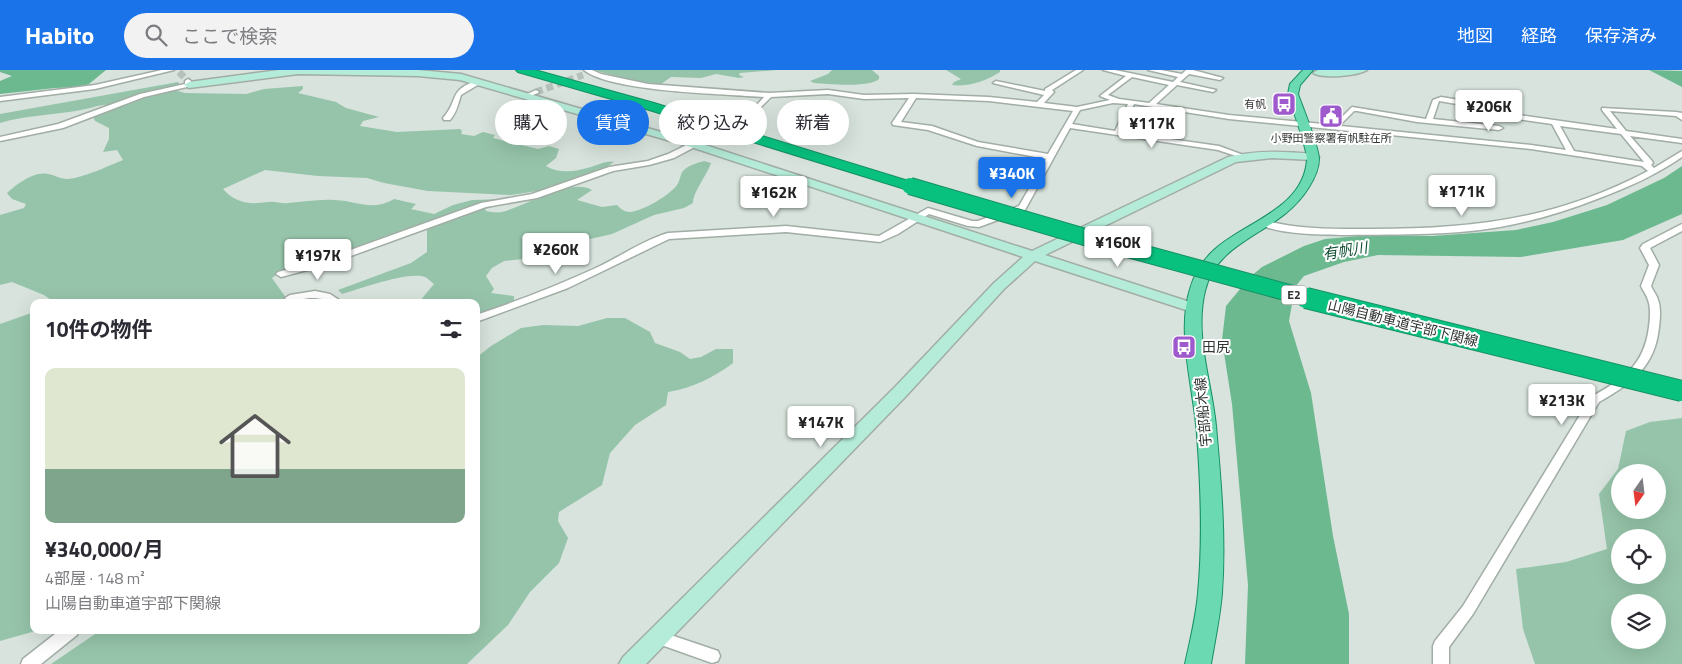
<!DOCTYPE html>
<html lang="ja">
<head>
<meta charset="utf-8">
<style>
	body { margin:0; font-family:"Titillium Web","Noto Sans JP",sans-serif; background:#f2f2f3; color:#2b2b33; height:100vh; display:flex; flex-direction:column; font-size:19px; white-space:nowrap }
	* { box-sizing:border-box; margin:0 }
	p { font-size:16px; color:#7c7c81 }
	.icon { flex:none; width:28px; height:28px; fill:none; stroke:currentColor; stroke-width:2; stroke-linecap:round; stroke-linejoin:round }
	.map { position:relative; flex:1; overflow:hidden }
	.panel { position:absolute; left:30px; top:229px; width:450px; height:335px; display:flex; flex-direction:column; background:#fff; border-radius:10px; box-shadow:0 5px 20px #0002 }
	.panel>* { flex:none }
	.top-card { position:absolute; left:495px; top:30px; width:475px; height:45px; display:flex; gap:10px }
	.needle { width:32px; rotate:194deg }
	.buttons { position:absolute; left:1611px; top:394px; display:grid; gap:10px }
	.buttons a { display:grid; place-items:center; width:55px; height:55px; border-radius:50%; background:#fff; box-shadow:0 5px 20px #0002; font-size:25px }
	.price { position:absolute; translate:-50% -42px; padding:0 11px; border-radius:5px; background:#fff; color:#222; font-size:16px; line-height:32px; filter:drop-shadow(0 1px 2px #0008) }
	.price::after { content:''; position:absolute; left:50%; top:30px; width:15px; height:11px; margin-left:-8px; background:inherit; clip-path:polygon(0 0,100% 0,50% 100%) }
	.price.active { background:#1a73e8; color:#fff }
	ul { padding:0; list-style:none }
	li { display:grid; align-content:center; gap:10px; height:265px; padding:0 15px }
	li+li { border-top:1px solid #e1e1e2 }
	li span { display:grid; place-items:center; height:155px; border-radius:10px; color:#555 }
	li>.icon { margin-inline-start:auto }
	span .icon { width:90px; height:90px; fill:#fffc; stroke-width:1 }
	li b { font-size:21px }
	h2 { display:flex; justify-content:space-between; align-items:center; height:60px; padding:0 15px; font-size:21px }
	.pill { padding:0 18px; border-radius:22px; background:#fff; box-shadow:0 5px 20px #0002; font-size:18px; line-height:45px }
	.pill.active { background:#1a73e8; color:#fff }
	header { display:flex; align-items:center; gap:30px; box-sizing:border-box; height:70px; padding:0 25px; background:#1a73e8; color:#fff }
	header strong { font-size:24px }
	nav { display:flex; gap:28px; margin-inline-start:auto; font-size:18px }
	.search { width:350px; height:45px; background:#f2f2f3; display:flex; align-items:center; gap:12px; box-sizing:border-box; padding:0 18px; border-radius:28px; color:#7c7c81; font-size:19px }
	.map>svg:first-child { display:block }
	.green { fill:#96c4aa; fill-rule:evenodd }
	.water { fill:#6cb990 }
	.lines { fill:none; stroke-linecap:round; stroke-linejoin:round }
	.street-tunnel { stroke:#b6c0ba; stroke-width:7; stroke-dasharray:7 4; stroke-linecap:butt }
	.street-casing { stroke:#a1ada5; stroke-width:3 }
	.secondary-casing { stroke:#a1ada5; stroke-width:3 }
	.primary-casing { stroke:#179064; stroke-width:2 }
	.highway-casing { stroke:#179064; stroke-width:2 }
	.street { fill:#fff; fill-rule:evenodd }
	.secondary { fill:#b5ecd9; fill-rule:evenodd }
	.primary { fill:#6bdab2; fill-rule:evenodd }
	.highway { fill:#09c17f; fill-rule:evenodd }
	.highway-bridge-far1-casing { stroke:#179064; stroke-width:18; stroke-linecap:butt }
	.highway-bridge-casing { stroke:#179064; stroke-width:22; stroke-linecap:butt }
	.highway-bridge-far1 { stroke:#09c17f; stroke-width:16 }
	.highway-bridge { stroke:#09c17f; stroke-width:20 }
	.labels { text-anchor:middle; stroke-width:4; stroke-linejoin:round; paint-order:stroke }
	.far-poi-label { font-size:11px; fill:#303532; stroke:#fff; text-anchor:end }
	.shield { fill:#fff; stroke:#6e7270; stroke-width:1 }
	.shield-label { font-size:12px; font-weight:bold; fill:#303532 }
	.street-label { font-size:14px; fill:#303532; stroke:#fff }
	.poi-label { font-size:14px; fill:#303532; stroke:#fff; text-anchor:start }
	.water-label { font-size:15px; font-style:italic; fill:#124e33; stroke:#fff }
</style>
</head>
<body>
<header>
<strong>Habito</strong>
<div class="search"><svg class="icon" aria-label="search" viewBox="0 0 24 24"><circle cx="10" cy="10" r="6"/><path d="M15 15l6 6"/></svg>ここで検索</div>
<nav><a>地図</a><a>経路</a><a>保存済み</a></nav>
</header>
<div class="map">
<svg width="1682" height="594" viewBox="0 0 1682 594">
	<rect width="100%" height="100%" fill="#d7e3dc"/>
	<g class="green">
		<polygon points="592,0 778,0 740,3 739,5 744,7 739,8 716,4 701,8 671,7 661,14 641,12"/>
		<path d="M832,0H872L879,6V9C869,18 829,14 814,13L810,11L828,4Z"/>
		<path d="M946,0H1000V2C986,11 968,17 952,15L954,12L961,9Z"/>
		<path d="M178,12L179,14L167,18L185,23L246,24L264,19L303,16V19L298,23L336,32L346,38L379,47L363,51L360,56L397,62L460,59L462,61L461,64L474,66L483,62L495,65L493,68L538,79L549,76L559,79L556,88L546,96C561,105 578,101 594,96C601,94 605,91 614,92L605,98L544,120L511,125L428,121L384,113L367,108L318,106L265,100L223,119C230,127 239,132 250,133C257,134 262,132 269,132C275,131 282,134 288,133C304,132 318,129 335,130C359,131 371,142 394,129L416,134L411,139L434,144L453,135L472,130L507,129L502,134L485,139L486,141C491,142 497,143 502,142C526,136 570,107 592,120L577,130L602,137L617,135C621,139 624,142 630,142C643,141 670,125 677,115C680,111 680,105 683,101C688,95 698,93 704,91L711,93C707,105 693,122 693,133L684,138L654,145L612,164L590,169L574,180L535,188L504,191L492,198L486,206L494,219L491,223L514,226V231L476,244V232H419L434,214C431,212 428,208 425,207C408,201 360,219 342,224L338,220L411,193L427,182V159L415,157L322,190L283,200L272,208L289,232H54L44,225L12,212L0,215V145L24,138L26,134L12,129L7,123C17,114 34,101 48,104C55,105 60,109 67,109C83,108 108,96 123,90L117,80L103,82L109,69V58L95,51L93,47L119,35C104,33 95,37 81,40C54,45 27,45 0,53V44Z"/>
		<polygon points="34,242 34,365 31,367 34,402 34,560 39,560 0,571 0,254"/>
		<path d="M607,248H625L650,262L655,273L680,282L690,289L701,287L716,279H733V293C713,308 692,318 668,322L666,335L635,355L610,383L602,415L559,442L558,451L568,468L559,493L530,522L508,555L467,594H51L101,560H476V288L491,276L521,258L543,255L578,256Z"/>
		<path d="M1682,348V594H1535L1523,559L1516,499L1566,492L1607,479L1599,424L1618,399L1626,361L1650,352ZM1620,402H1658V440H1620ZM1620,468H1658V505H1620ZM1620,532H1658V570H1620Z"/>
	</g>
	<g class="water">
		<polygon points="0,0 106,0 89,14 80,17 55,18 0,24 0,11 12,6 0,2"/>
		<polygon points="1649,0 1682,1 1682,17"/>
		<polygon points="1682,96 1682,144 1623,170 1521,187 1378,185 1344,192 1304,206 1295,217 1289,251 1311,323 1333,466 1349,544 1349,594 1245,594 1248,515 1232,334 1222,270 1226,236 1250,207 1262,197 1304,176 1325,169 1370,165 1432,166 1516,160 1553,152 1607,135 1664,108"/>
	</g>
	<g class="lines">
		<g class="street-tunnel">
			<polyline points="179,2 188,11"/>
			<polyline points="536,22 583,5"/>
			<polyline points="702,71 738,52"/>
		</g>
		<g class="street-casing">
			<g id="street">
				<polygon points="162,0 174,0 95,19 0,31 0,27 95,15"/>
				<path d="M584,0H592L601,4L648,14L769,23L828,20L864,25L914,24L989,27L1037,32L1044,25L993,13L996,11L1045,21V19L1076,0H1083L1052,20L1054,22L1044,33L1077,37L1110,30L1100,26L1126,6L1103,0H1115L1173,12L1178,7L1148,0H1161L1182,4L1186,0H1193L1223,8L1220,10L1189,4L1180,12L1216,20L1213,22L1177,15L1156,34L1229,45L1334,55L1352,37L1426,49L1433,30L1441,27L1483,34L1497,42L1617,59L1602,40V38L1676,42L1682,43V50L1676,46L1610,41L1626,61L1682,69V73L1630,66L1652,91L1653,93L1651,95L1654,98L1682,81V87C1656,105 1627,118 1597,129C1569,140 1540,149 1510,155C1457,166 1402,164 1348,165C1328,165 1273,165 1259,153L1263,150C1299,160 1335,159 1373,159C1474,159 1557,149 1648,101L1642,96L1531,79L1229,49L1134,34L1121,62L1219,76L1246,86L1242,88L1218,80L1070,58L1025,140L979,157L968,156L929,144L898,164L880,172L786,162L669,169L568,218L476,252V245C518,231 559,215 598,197C621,186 644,170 668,163L786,156L879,166L928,138L972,151H978L1019,136L1046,89L977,76L928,60L893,55L892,53L909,28L864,29L828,24L771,27L757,41L738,54H735V50L753,39L764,27C725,24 611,22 584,0ZM1132,7L1169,15L1149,33L1119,29L1108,25ZM916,28L989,31L1073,41L1048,84L978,72L932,56L901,52ZM1439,31L1481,38L1495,46L1552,54L1566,80L1531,75L1341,56V54L1354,41H1357L1417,52L1499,60L1503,58L1499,56L1433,49ZM1113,33L1128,34L1115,61L1072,54L1080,40ZM1560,56L1621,64L1644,92L1574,81Z"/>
				<polygon points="188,9 191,11 191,16 144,27 63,58 0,71 0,67 58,54 140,24 185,14 185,11"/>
				<path d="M479,10L482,12L481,13L461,25C458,34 457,42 450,50H444L443,48C460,29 447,20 479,10Z"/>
				<polygon points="536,20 539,22 538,23 528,27 525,25"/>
				<polygon points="699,69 706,71 674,88 649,95 613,101 537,128 486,137 326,195 281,207 276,204 278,202 320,191 481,133 532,124 609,97 648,91 668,84"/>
				<path d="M1682,154V161L1650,178L1659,195L1651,216C1653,221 1657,225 1658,230C1661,237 1660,249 1659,257C1655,297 1632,313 1599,332L1473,544L1449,577V594H1433V576L1435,571L1463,536L1591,327C1623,309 1644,296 1649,257C1650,249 1651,237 1648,230C1647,225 1643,221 1641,216L1649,195L1640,178L1643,174Z"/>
				<path d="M315,221L330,224L342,232C331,233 323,227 311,228C303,228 291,234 285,228L290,225Z"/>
				<polygon points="60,560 79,560 77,565 41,594 21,594 23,589"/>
				<polygon points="659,561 718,581 720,586 718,591 712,593 653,572 651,567 653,562"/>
			</g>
		</g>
		<g class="secondary-casing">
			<g id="secondary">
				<path d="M279,0H418L461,4L699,73L1032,181L1228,87C1256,80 1284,81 1313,84L1319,87L1313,90L1272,88L1236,92L1045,185L1199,235L1201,238L1199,241H1189L1035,191L1004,219L907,325L646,594H619L623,587L895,317L994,213L1023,187L691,77L460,10L418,6L298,4L189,18L184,15L189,12Z"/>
				<path d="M1367,0C1358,6 1322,9 1313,3L1318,0Z"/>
			</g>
		</g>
		<g class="primary-casing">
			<path id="primary" d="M1303,0H1313L1300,15L1298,24C1303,38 1319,77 1319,89C1319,99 1314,109 1309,117C1280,165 1218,167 1205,221C1194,266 1212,312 1216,356C1221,412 1226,467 1222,523C1220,547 1215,570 1211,594H1185C1190,571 1196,547 1198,523C1203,471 1201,418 1197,365C1194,320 1176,263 1190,219C1194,205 1202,191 1213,181C1243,152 1304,140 1307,89C1307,78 1292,38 1288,24L1290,14Z"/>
		</g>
		<g class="highway-casing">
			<polygon id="highway" points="516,0 535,0 654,33 915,113 917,116 915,119 905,119 646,39 518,2"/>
		</g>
		<use href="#street" class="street"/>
		<use href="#secondary" class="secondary"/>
		<use href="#primary" class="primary"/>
		<use href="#highway" class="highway"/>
		<g class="highway-bridge-far1-casing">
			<polyline id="highway-bridge-far1" points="910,116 1102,172 1311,229"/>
		</g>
		<g class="highway-bridge-casing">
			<polyline id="highway-bridge" points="1306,228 1682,321"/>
		</g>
		<use href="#highway-bridge-far1" class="highway-bridge-far1"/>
		<use href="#highway-bridge" class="highway-bridge"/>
	</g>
	<defs>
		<g id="bus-square" transform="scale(1.25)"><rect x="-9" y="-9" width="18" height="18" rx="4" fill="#9e59cd" stroke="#fff"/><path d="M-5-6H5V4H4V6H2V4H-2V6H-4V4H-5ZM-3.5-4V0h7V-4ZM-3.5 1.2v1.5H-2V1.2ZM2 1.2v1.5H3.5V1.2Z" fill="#fff"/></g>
		<g id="civic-square" transform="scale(1.25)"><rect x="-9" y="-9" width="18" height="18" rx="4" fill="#9e59cd" stroke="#fff"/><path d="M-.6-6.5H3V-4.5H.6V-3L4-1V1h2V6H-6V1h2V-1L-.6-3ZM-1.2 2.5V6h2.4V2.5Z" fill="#fff"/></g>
	</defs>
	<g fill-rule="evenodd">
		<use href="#bus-square" x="1284" y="34"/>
		<use href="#civic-square" x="1331" y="46"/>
		<use href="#bus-square" x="1184" y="277"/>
	</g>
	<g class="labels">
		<g class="far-poi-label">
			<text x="1266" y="38">有帆</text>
			<text x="1331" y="72" text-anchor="middle">小野田警察署有帆駐在所</text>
		</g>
		<rect class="shield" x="1281.5" y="215.5" width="25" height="19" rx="4"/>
		<g class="shield-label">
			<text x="1294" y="229">E2</text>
		</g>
		<g class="street-label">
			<text transform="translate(1403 253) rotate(14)" y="5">山陽自動車道宇部下関線</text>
			<text transform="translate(1203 342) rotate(-95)" y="5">宇部船木線</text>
		</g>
		<g class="poi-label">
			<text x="1202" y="282">田尻</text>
		</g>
		<g class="water-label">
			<text transform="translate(1345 181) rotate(-9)" y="5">有帆川</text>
		</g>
	</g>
</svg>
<div class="buttons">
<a><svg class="needle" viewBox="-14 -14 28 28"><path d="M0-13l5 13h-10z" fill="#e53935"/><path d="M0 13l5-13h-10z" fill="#7c7c81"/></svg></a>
<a><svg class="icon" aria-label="locate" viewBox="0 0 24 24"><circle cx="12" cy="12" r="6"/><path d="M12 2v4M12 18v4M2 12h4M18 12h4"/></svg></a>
<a><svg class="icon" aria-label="layers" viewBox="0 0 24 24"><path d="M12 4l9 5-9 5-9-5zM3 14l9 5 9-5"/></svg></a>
</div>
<b class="price" style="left:1489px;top:62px">¥206K</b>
<b class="price" style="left:1152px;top:79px">¥117K</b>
<b class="price active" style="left:1012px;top:129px">¥340K</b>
<b class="price" style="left:1462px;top:147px">¥171K</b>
<b class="price" style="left:774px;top:148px">¥162K</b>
<b class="price" style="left:1118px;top:198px">¥160K</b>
<b class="price" style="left:556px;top:205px">¥260K</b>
<b class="price" style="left:318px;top:211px">¥197K</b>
<b class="price" style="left:1562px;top:356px">¥213K</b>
<b class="price" style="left:821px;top:378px">¥147K</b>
<div class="top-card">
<a class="pill">購入</a>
<a class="pill active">賃貸</a>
<a class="pill">絞り込み</a>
<a class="pill">新着</a>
</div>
<section class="panel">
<h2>10件の物件<svg class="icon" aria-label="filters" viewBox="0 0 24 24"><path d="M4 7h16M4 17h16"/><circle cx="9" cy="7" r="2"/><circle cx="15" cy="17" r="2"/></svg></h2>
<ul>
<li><span style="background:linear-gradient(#dfe7d0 65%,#7fa58c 0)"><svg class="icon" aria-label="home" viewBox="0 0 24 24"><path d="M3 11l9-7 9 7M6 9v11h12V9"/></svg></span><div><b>¥340,000/月</b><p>4部屋 · 148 m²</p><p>山陽自動車道宇部下関線</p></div></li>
</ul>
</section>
</div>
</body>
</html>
